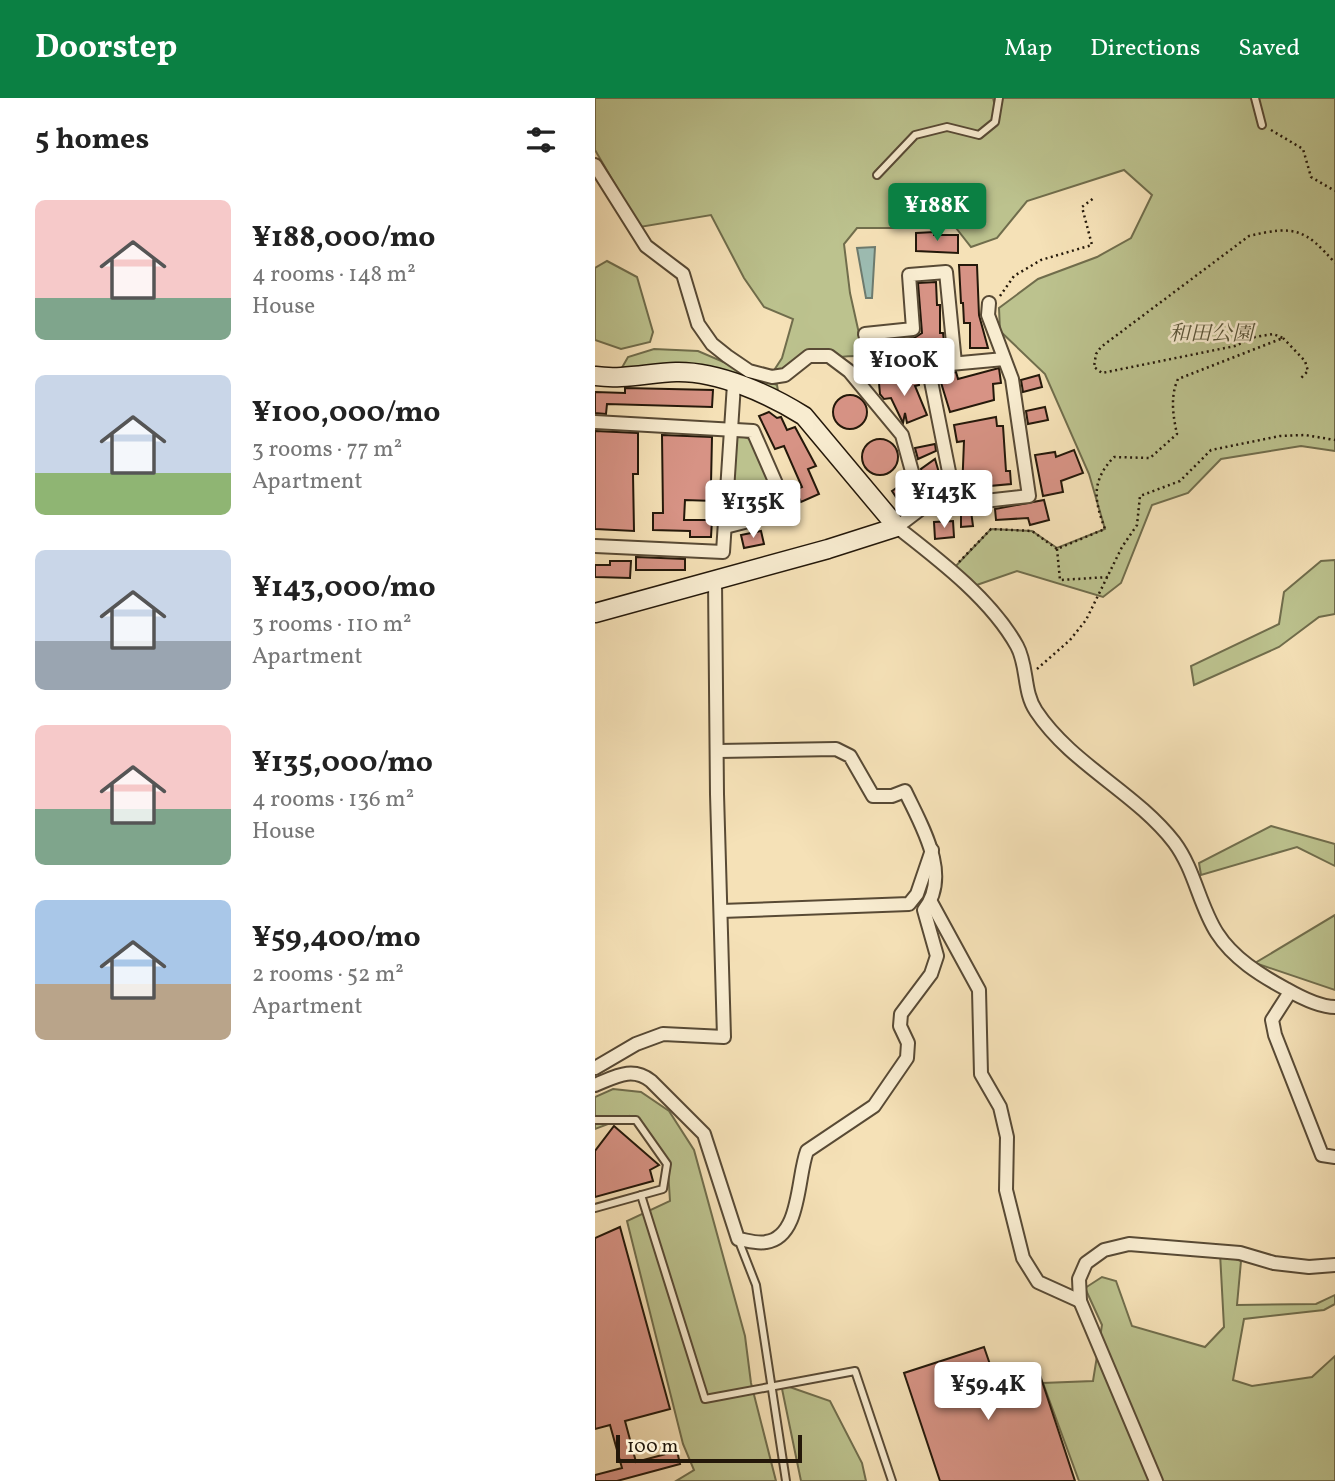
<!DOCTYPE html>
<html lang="en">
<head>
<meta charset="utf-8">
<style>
	body { margin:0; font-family:Vollkorn,"Noto Serif JP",serif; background:#f2f2f2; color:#222; height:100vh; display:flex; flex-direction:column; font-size:26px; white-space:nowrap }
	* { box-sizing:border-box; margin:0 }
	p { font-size:23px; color:#767676 }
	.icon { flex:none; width:38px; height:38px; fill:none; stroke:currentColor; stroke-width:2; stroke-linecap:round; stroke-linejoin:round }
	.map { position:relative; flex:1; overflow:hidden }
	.side { display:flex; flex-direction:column; background:#fff; width:595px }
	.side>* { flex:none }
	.scale { position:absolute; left:21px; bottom:18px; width:186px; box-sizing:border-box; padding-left:7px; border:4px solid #24180a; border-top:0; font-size:19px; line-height:24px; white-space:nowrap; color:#24180a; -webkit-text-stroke:5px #f8ecd0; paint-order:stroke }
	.price { position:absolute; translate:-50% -60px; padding:0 16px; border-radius:7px; background:#fff; color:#222; font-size:23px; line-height:46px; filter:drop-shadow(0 2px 4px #0008) }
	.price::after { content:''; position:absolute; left:50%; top:42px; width:21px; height:16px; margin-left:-10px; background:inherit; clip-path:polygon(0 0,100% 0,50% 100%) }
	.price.selected { background:#0b8043; color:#fff }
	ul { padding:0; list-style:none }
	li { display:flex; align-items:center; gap:21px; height:175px; padding:0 35px }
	li span { display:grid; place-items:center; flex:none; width:196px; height:140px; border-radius:10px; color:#555 }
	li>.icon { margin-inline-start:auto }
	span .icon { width:84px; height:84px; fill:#fffc; stroke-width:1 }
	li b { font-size:30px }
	h2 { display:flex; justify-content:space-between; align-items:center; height:84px; padding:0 35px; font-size:30px }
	header { display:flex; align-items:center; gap:42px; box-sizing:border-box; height:98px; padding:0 35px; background:#0b8043; color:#fff }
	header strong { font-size:33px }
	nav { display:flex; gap:38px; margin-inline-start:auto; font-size:24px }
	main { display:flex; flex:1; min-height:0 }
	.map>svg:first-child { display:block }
	.green { fill:#bcc28e; stroke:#706d4c; stroke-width:2 }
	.water { fill:#9dbdb3; stroke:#6d7b6f; stroke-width:2 }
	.building { fill:#d79385; stroke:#24180a; stroke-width:2 }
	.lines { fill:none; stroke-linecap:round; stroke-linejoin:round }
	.lane-casing { stroke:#584a35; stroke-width:10 }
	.street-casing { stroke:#584a35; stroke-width:16 }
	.secondary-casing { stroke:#24180a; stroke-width:21 }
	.path { stroke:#24180a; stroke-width:2.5; stroke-dasharray:2 3.5; stroke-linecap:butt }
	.lane { stroke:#f8ecd0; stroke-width:6 }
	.street { stroke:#f8ecd0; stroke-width:12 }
	.secondary { stroke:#f8ecd0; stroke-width:18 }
	.labels { text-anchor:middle; stroke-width:5; stroke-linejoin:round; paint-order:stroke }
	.park-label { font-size:21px; font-style:italic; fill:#595438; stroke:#f8ecd0 }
</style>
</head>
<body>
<header>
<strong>Doorstep</strong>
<nav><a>Map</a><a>Directions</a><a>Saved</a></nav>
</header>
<main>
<section class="side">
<h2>5 homes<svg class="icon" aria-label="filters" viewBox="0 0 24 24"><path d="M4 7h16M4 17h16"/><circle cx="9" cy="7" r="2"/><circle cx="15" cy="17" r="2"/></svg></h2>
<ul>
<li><span style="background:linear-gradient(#f6c9c9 70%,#7fa58c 0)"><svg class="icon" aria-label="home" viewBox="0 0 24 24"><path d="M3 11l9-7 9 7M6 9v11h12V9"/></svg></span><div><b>¥188,000/mo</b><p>4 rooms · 148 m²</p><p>House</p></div></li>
<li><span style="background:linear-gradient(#c9d6e8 70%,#8fb573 0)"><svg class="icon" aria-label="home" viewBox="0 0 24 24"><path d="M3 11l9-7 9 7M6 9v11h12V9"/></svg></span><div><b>¥100,000/mo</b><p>3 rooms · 77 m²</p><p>Apartment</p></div></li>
<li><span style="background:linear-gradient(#c9d6e8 65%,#9aa5b1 0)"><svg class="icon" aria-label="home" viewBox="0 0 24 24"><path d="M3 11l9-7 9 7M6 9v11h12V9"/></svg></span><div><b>¥143,000/mo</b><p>3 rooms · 110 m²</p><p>Apartment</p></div></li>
<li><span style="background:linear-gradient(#f6c9c9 60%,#7fa58c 0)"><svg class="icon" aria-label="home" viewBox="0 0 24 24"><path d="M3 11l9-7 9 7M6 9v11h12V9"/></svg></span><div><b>¥135,000/mo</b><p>4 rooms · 136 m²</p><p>House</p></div></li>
<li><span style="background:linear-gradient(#a9c7e8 60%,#b9a48a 0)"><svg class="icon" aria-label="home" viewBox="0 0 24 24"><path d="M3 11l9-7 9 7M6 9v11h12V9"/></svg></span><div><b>¥59,400/mo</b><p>2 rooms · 52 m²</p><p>Apartment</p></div></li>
</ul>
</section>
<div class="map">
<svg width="740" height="1383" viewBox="0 0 740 1383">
	<rect width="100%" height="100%" fill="#f5e1b7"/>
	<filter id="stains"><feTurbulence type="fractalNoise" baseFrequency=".00286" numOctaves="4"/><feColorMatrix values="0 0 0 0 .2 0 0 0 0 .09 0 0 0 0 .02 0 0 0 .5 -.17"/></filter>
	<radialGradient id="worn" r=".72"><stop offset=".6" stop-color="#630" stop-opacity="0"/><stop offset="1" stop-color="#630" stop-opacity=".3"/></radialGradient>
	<g class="green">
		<path d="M0,0H398L401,12L400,0H740V353L706,348L626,361L593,395L557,407L526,485L508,499L422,473L373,490L357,472L396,431L437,433L462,450L510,431L494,376L450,276L405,233L404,210L443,181L502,159L536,140L557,97L529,72L432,103L402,140L376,149L354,121L309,130H262L249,146L255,195L269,258C235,257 208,265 176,277L187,260L198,221L169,209L149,180L116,117L45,129L0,52Z"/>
		<polygon points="12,163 42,179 58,234 55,244 26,251 0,242 0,170"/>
		<polygon points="59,251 103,253 182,287 183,293 101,266 25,273 33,259"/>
		<polygon points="144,337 155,341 182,402 180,410 143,420 135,415 139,345"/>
		<polygon points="740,462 740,516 724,519 684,549 599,587 596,568 684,526 689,494 726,463"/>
		<polygon points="676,728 740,746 740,768 702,749 606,777 604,765"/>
		<polygon points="740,817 740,892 660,865"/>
		<polygon points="18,991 46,994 74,1013 99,1052 150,1238 156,1285 181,1383 81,1383 99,1372 88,1346 32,1123 75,1103 73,1072 34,1018 0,1031 0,999"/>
		<polygon points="625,1155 646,1163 642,1207 721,1206 740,1197 740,1206 729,1212 649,1221 638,1282 657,1288 717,1279 740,1258 740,1383 484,1383 448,1285 498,1283 507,1227 490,1190 507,1179 521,1183 537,1228 610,1249 629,1229"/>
		<polygon points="186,1286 235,1303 267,1365 271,1383 206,1383"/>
	</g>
	<polygon class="water" points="280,149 277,200 271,200 262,150"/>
	<g class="building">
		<polygon points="339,134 339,137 363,137 363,155 321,153 321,135"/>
		<polygon points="364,167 382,167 384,217 393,250 375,250 375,225 369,225 368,205 366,205"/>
		<polygon points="341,184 342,207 345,207 345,235 348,235 350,253 286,254 286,243 319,240 327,235 323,185"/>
		<polygon points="404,270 406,285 398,286 399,302 355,314 344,278 361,274 363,281"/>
		<polygon points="444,277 447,289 428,294 426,282"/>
		<polygon points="323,278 324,287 320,288 332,317 312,325 310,315 308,325 296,300 289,301 285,296 284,285"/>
		<polygon points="30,290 118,292 117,309 12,306 11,316 0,315 0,294 30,295"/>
		<circle cx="255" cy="314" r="17"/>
		<polygon points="450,309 453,322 433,326 431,313"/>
		<polygon points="174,314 182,320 186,319 192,332 200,329 221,368 213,371 224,396 206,404 200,392 207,389 189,348 180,351 164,318"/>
		<polygon points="401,319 402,328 408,328 411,373 415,373 416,386 384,389 384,394 367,394 369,343 362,344 359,327"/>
		<polygon points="0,333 43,335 43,376 38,376 39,433 0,431"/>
		<polygon points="67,337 117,339 116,386 119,386 119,403 90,402 89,422 117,422 116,439 95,439 95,433 58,432 58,415 68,415"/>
		<circle cx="285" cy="359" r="18"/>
		<polygon points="340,346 341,353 323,361 320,350"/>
		<polygon points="479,352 488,375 466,383 468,394 448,398 440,357 460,354 461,359"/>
		<polygon points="340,361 347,385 331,388 326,371"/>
		<polygon points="310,384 315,398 305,405 297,393"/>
		<polygon points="449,402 454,422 435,427 433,420 401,422 400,411"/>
		<polygon points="376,413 378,428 366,429 366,414"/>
		<polygon points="358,423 359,439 340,441 339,424"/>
		<polygon points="166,433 169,446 149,450 146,437"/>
		<polygon points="41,459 90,461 90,472 41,472"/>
		<polygon points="15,463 36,463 35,480 0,479 0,467 15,467"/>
		<polygon points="19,1028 64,1067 55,1072 58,1083 0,1099 0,1053"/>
		<polygon points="25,1129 75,1311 30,1323 41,1364 82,1353 85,1366 22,1383 0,1383 0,1377 27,1370 15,1327 0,1331 0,1140"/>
		<polygon points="389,1249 400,1281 442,1268 480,1383 345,1383 309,1275"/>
	</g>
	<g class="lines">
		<g class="lane-casing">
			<g id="lane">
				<polyline points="660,0 667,27"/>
				<polyline points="282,77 320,37 352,29 384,37 400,24 404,0"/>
				<polyline points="0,1022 41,1022 72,1066 68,1091 0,1110"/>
				<polyline points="46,1097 110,1301 260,1273 297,1383"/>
				<polyline points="143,1141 161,1187 191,1383"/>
			</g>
		</g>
		<g class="street-casing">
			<g id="street">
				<path d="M0,67L51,148L88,176L103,226L117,246L132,258L154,273L177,279L190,277L214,258H234L254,273L307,337L327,410L302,429C343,461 396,501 422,548C433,568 428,594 441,613C476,666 540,694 579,744C600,772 604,807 622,835C638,860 665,877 691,891C705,899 724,909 740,909"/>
				<polyline points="360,265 351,174 314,177 318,231 270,236 280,273 409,261"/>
				<polyline points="333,268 360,404"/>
				<polyline points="0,324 158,333 193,413 130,429"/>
				<polyline points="327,410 434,398 417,281 393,217 394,205"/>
				<polyline points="0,448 128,454 139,286"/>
				<polyline points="336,804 384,892 386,976 405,1009 412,1039 411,1092 428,1160 443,1184 485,1203"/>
				<polyline points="126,813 314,806 322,796 337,752"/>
				<polyline points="695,894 677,922 680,937 727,1057 740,1059"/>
				<polyline points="0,970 41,946 68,936 129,939 122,696 120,483"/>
				<path d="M0,987C20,979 37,968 56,983L109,1036L143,1141C151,1142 162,1146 171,1144C206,1139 202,1079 212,1053L279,1008L312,960L313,945L305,928L306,916L336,876L342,858L329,812C357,777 326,727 310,693L297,698H278L255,658L241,651L123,653"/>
				<polyline points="561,1383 485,1203 484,1181 491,1165 509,1152 534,1146 645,1155 679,1165 714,1169 740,1167"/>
			</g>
		</g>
		<g class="secondary-casing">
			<path id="secondary" d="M0,278C27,282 54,275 81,274C123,273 174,296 209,318L302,429L233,451L0,515"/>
		</g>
		<g class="path">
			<polyline points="676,32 708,51 716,79 740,93"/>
			<polyline points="405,198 419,178 446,162 497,147 487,109 500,99"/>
			<polyline points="688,240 710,263 713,273 705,281"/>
			<polyline points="462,451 465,482 514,479"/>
			<path d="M364,464L396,431L437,433L462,451L510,431C499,402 496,383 519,359L555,360L582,336C578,318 575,298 583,281L688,240L678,236L660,239L640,248L507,275L499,269L501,256L506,249L654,138C700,127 710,131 740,165"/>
			<polyline points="442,571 475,542 491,522 527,449 542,427 545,398 585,383 616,352 685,338 710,337 740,342"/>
		</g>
		<use href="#lane" class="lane"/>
		<use href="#street" class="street"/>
		<use href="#secondary" class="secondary"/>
	</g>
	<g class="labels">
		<g class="park-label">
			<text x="616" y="242">和田公園</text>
		</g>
	</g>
	<rect width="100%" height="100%" filter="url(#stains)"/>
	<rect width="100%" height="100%" fill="url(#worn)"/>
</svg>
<div class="scale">100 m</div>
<b class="price selected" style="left:342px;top:145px">¥188K</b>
<b class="price" style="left:309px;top:300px">¥100K</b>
<b class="price" style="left:349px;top:432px">¥143K</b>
<b class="price" style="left:158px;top:442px">¥135K</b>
<b class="price" style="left:393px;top:1324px">¥59.4K</b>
</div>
</main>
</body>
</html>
